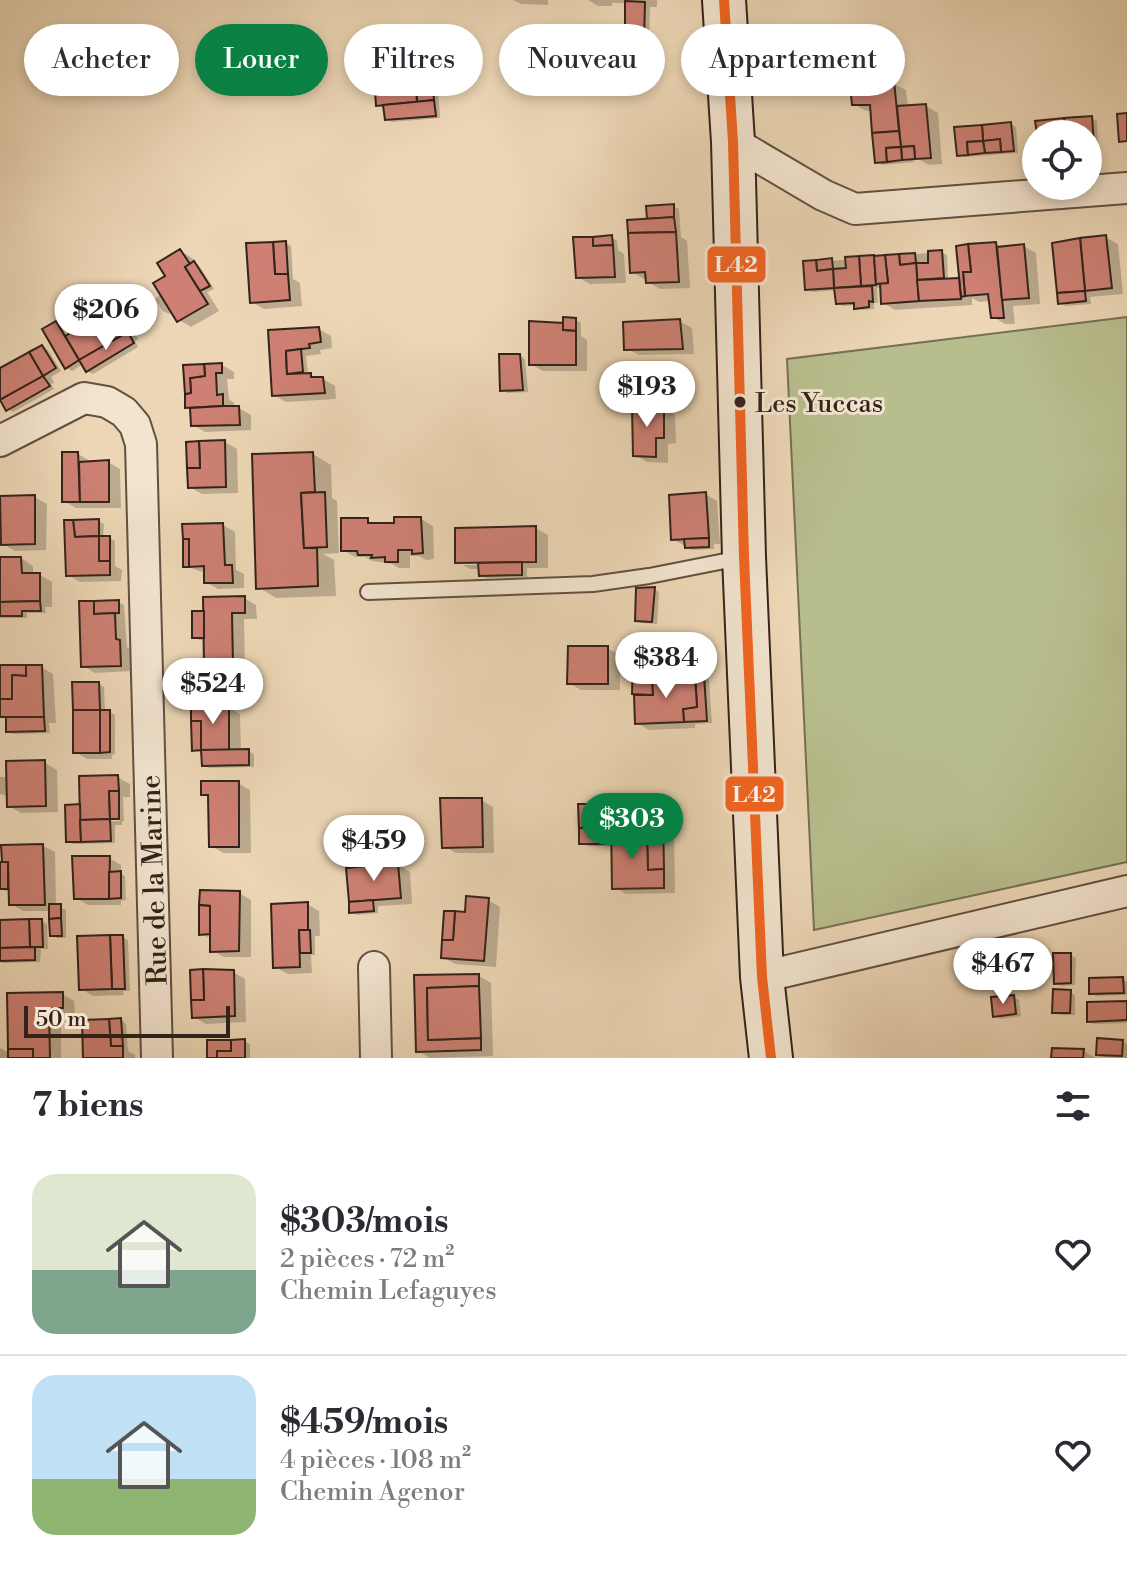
<!DOCTYPE html>
<html lang="fr">
<head>
<meta charset="utf-8">
<style>
	body { margin:0; font-family:"Libre Bodoni",serif; background:#f2f2f3; color:#2b2b33; height:100vh; display:flex; flex-direction:column; font-size:30px; white-space:nowrap }
	* { box-sizing:border-box; margin:0 }
	p { font-size:26px; color:#7c7c81 }
	.icon { flex:none; width:44px; height:44px; fill:none; stroke:currentColor; stroke-width:2; stroke-linecap:round; stroke-linejoin:round }
	.map { position:relative; height:1058px; overflow:hidden }
	.details { display:flex; flex-direction:column; background:#fff; flex:1 }
	.details>* { flex:none }
	.guide { position:absolute; left:24px; top:24px; width:1080px; height:72px; display:flex; gap:16px }
	.tools { position:absolute; left:1022px; top:120px; display:grid; gap:16px }
	.tools a { display:grid; place-items:center; width:80px; height:80px; border-radius:50%; background:#fff; box-shadow:0 4px 12px #0003; font-size:40px }
	.scale { position:absolute; left:24px; bottom:20px; width:206px; box-sizing:border-box; padding-left:8px; border:4px solid #33231a; border-top:0; font-size:22px; line-height:28px; white-space:nowrap; color:#33231a; -webkit-text-stroke:6px #f3e4cf; paint-order:stroke }
	.price { position:absolute; translate:-50% -68px; padding:0 18px; border-radius:28px; background:#fff; color:#222; font-size:26px; line-height:52px; filter:drop-shadow(0 2px 4px #0008) }
	.price::after { content:''; position:absolute; left:50%; top:48px; width:24px; height:18px; margin-left:-12px; background:inherit; clip-path:polygon(0 0,100% 0,50% 100%) }
	.price.selected { background:#0b8043; color:#fff }
	ul { padding:0; list-style:none }
	li { display:flex; align-items:center; gap:24px; height:200px; padding:0 32px }
	li+li { border-top:2px solid #e1e1e2 }
	li span { display:grid; place-items:center; flex:none; width:224px; height:160px; border-radius:24px; color:#555 }
	li>.icon { margin-inline-start:auto }
	span .icon { width:96px; height:96px; fill:#fffc; stroke-width:1 }
	li b { font-size:34px }
	h2 { display:flex; justify-content:space-between; align-items:center; height:96px; padding:0 32px; font-size:34px }
	.tag { padding:0 28px; border-radius:36px; background:#fff; box-shadow:0 4px 12px #0003; font-size:28px; line-height:72px }
	.tag.selected { background:#0b8043; color:#fff }
	.map>svg:first-child { display:block }
	.green { fill:#b8bd8d; stroke:#767054; stroke-width:2 }
	.shadow { fill:#0003; fill-rule:evenodd }
	.building { fill:#cd8073; stroke:#33231a; stroke-width:2 }
	.lines { fill:none; stroke-linecap:round; stroke-linejoin:round }
	.service-casing { stroke:#615041; stroke-width:18 }
	.minor-casing { stroke:#615041; stroke-width:34 }
	.secondary-casing { stroke:#33231a; stroke-width:46 }
	.service { stroke:#f3e4cf; stroke-width:14 }
	.minor { stroke:#f3e4cf; stroke-width:30 }
	.secondary { stroke:#f3e4cf; stroke-width:42 }
	.bus-1-casing { stroke:#f3e4cf; stroke-width:16 }
	.bus-1 { stroke:#f26522; stroke-width:10 }
	.bus-dot { fill:#33231a; stroke:#f3e4cf; stroke-width:3 }
	.labels { text-anchor:middle; stroke-width:6; stroke-linejoin:round; paint-order:stroke }
	.bus-label { font-size:26px; fill:#33231a; stroke:#f3e4cf; text-anchor:start }
	.street-label { font-size:28px; fill:#33231a; stroke:#f3e4cf }
	.line-badge { stroke:#f3e4cf; stroke-width:3 }
	.badge-label { font-size:22px; text-anchor:middle; font-weight:bold; fill:#fff }
</style>
</head>
<body>
<div class="map">
<svg width="1127" height="1058" viewBox="0 0 1127 1058">
	<rect width="100%" height="100%" fill="#ecd6b5"/>
	<filter id="stains"><feTurbulence type="fractalNoise" baseFrequency=".0025" numOctaves="4"/><feColorMatrix values="0 0 0 0 .2 0 0 0 0 .09 0 0 0 0 .02 0 0 0 .5 -.17"/></filter>
	<radialGradient id="worn" r=".72"><stop offset=".6" stop-color="#630" stop-opacity="0"/><stop offset="1" stop-color="#630" stop-opacity=".3"/></radialGradient>
	<polygon class="green" points="1127,317 1127,862 814,930 787,359"/>
	<g class="shadow">
		<polygon points="513,0 548,0 548,5 521,4"/>
		<polygon points="588,0 657,0 657,7 650,7 649,41 632,40 627,37 627,3 612,3 612,6 598,6"/>
		<polygon points="431,73 437,76 440,118 392,122 387,119 386,109 378,105"/>
		<polygon points="894,84 906,90 908,107 926,106 938,113 942,164 929,165 907,153 905,156 915,162 882,165 877,161 872,111 866,111 854,104"/>
		<polygon points="1091,118 1097,121 1098,146 1088,147 1088,134 1039,134"/>
		<polygon points="1011,124 1016,127 1018,153 964,157 958,154"/>
		<polygon points="673,206 679,209 681,237 687,241 690,288 660,289 648,282 648,279 644,279 632,272 649,221"/>
		<polygon points="1105,237 1118,244 1123,294 1090,297 1091,304 1066,306 1060,303"/>
		<polygon points="612,238 617,241 618,250 624,254 626,283 590,284 577,277"/>
		<polygon points="286,243 291,246 293,279 300,283 302,306 264,309 252,302"/>
		<polygon points="996,244 1004,249 1023,246 1036,253 1040,304 1013,306 1015,324 1005,324 993,317 991,301 979,302 972,298 972,305 895,310 883,303 882,287 877,288 878,303 874,303 874,309 862,310 856,305 843,306 838,303 837,290 813,292 807,288 805,263 941,252 947,255 948,280 961,280"/>
		<polygon points="180,251 192,258 200,267 214,289 207,292 219,311 191,327 179,320 173,312 169,314 163,311 155,299 160,295 165,298 167,277"/>
		<polygon points="113,310 126,317 138,339 135,341 138,347 93,374 87,371 83,364 72,371 67,368 56,323 61,326 67,337"/>
		<polygon points="576,320 581,323 581,336 587,340 587,371 543,371 531,364 565,325"/>
		<polygon points="679,321 692,328 694,354 639,355 626,348"/>
		<polygon points="319,329 331,336 332,348 320,350 321,354 306,356 308,375 323,379 335,386 336,399 286,402 274,395 270,332"/>
		<polygon points="42,347 48,350 61,371 51,377 54,383 51,384 54,389 13,412 8,409 0,395 0,370"/>
		<polygon points="520,356 525,359 528,392 508,393 502,390"/>
		<polygon points="222,365 234,372 234,379 227,379 229,399 234,403 235,408 239,408 251,415 251,430 205,432 193,425 192,410 187,407"/>
		<polygon points="663,408 675,415 676,443 668,444 668,463 647,462 635,455"/>
		<polygon points="225,442 237,449 238,493 202,494 190,487"/>
		<polygon points="78,454 90,461 90,463 108,462 120,469 121,508 76,508 64,501"/>
		<polygon points="313,454 331,465 332,498 337,501 339,553 323,554 334,560 336,596 276,598 258,587"/>
		<polygon points="705,494 717,501 720,544 714,544 714,549 692,550 673,539"/>
		<polygon points="34,497 47,504 46,550 15,551 3,544 3,534 0,534 0,511 3,513"/>
		<polygon points="421,519 433,526 434,559 426,560 419,556 410,556 410,568 399,568 392,564 372,561 365,557 355,557 343,550 367,520 376,525 396,525"/>
		<polygon points="98,521 104,524 103,538 109,538 115,541 115,566 122,570 121,581 80,582 68,575"/>
		<polygon points="223,525 235,532 236,570 244,574 244,588 218,589 206,582 206,573 185,566"/>
		<polygon points="535,528 548,535 548,568 527,568 527,577 486,578 481,575 480,569 470,569 463,565 480,565 480,561 457,562 457,530"/>
		<polygon points="21,558 33,566 33,575 40,575 52,582 52,607 45,607 46,613 27,613 27,618 0,618 0,559"/>
		<polygon points="654,589 659,592 657,624 642,623 637,620"/>
		<polygon points="244,598 256,605 257,619 244,619 245,671 218,672 206,665 206,640 199,640 194,637 205,613"/>
		<polygon points="118,602 124,605 127,647 131,649 132,671 95,673 83,666"/>
		<polygon points="607,648 620,655 620,690 581,690 569,683"/>
		<polygon points="651,664 657,667 657,678 703,677 709,680 712,723 695,724 695,728 649,730 637,723 636,695 634,693"/>
		<polygon points="0,667 41,667 53,674 56,723 49,723 50,733 13,734 8,731 8,720 1,716"/>
		<polygon points="99,684 104,687 105,712 110,712 115,715 115,754 112,755 112,759 87,759 75,752"/>
		<polygon points="228,707 240,714 241,751 248,751 254,754 254,767 209,768 204,765 204,753 194,750"/>
		<polygon points="45,763 57,770 58,812 21,813 9,806 9,796 0,794 0,777 8,777"/>
		<path d="M117,777L130,784V797H123L124,821H122V825H115V843L73,844L68,841L82,806ZM120,817V821L92,822V818Z"/>
		<polygon points="238,783 250,790 251,853 223,853 211,846 210,798 203,794"/>
		<polygon points="481,800 493,807 494,853 456,853 444,846"/>
		<polygon points="609,806 615,809 615,823 662,822 674,829 675,893 626,894 614,887 613,846 587,846 581,842"/>
		<polygon points="43,846 55,852 56,906 66,910 66,938 57,938 52,935 51,911 23,911 11,904 11,891 6,891 0,888 0,864 4,864 3,847"/>
		<polygon points="109,858 121,865 121,874 125,876 126,900 121,901 121,905 88,905 76,898"/>
		<polygon points="398,865 410,872 412,904 378,906 378,913 357,915 351,912"/>
		<polygon points="239,893 251,900 251,957 224,957 212,950 212,936 207,937 201,933"/>
		<polygon points="488,900 500,907 496,967 455,964 443,957 467,914"/>
		<polygon points="307,904 319,911 320,936 315,936 315,955 311,955 312,973 288,974 275,967"/>
		<polygon points="41,921 47,924 48,949 41,949 40,962 3,963 0,961 0,922"/>
		<polygon points="122,937 128,940 130,991 123,991 124,995 93,996 81,989"/>
		<polygon points="1070,955 1076,958 1075,985 1061,986 1056,983"/>
		<polygon points="233,972 245,979 246,1022 206,1024 194,1017"/>
		<polygon points="479,976 491,983 493,1056 430,1058 418,1051"/>
		<polygon points="1122,979 1127,982 1127,995 1096,996 1091,993"/>
		<polygon points="1070,992 1075,995 1075,1015 1060,1015 1054,1012"/>
		<polygon points="62,994 74,1001 75,1014 61,1014 61,1058 0,1058 0,1048 10,1053 10,1047"/>
		<polygon points="1013,997 1019,1000 1021,1016 1001,1019 995,1016"/>
		<polygon points="1127,1003 1127,1023 1094,1024 1089,1021"/>
		<polygon points="121,1020 126,1024 128,1051 135,1055 135,1058 85,1058"/>
		<polygon points="244,1041 250,1044 250,1058 209,1058"/>
		<polygon points="1123,1042 1127,1044 1127,1058 1104,1057 1098,1054"/>
		<polygon points="1083,1051 1096,1058 1053,1058"/>
	</g>
	<g class="building">
		<polygon points="625,1 645,2 644,39 625,38"/>
		<polygon points="432,71 434,100 417,102 415,73"/>
		<polygon points="415,73 417,102 376,106 374,77"/>
		<polygon points="894,81 899,131 872,133 870,105 852,105 850,85"/>
		<polygon points="434,100 436,116 385,120 383,105"/>
		<polygon points="926,104 931,158 915,159 914,146 901,147 897,106"/>
		<polygon points="1127,113 1127,141 1119,142 1117,114"/>
		<polygon points="1092,116 1094,144 1088,144 1088,134 1066,134 1064,118"/>
		<polygon points="1064,118 1066,134 1037,134 1035,121"/>
		<polygon points="1011,122 1014,151 1001,152 1000,139 983,141 982,125"/>
		<polygon points="982,125 983,141 967,142 968,155 957,156 954,127"/>
		<polygon points="899,131 901,147 886,148 887,162 875,163 872,133"/>
		<polygon points="1000,139 1001,152 985,153 983,141"/>
		<polygon points="983,141 985,153 968,155 967,142"/>
		<polygon points="914,146 915,159 902,160 901,147"/>
		<polygon points="901,147 902,160 887,162 886,148"/>
		<polygon points="674,204 674,217 647,219 646,206"/>
		<polygon points="674,217 676,232 628,233 627,220"/>
		<polygon points="676,232 679,282 646,283 645,272 630,273 628,233"/>
		<polygon points="612,235 613,245 593,246 593,237"/>
		<polygon points="1106,235 1112,288 1085,291 1080,238"/>
		<polygon points="573,237 593,237 593,246 613,245 615,277 576,278"/>
		<polygon points="1080,238 1085,291 1057,293 1052,243"/>
		<polygon points="286,241 288,274 275,274 273,242"/>
		<polygon points="273,242 275,274 288,274 290,300 250,303 246,243"/>
		<polygon points="996,242 1004,318 991,318 988,294 965,296 963,272 971,272 968,244"/>
		<polygon points="968,244 971,272 963,272 965,296 961,297 956,246"/>
		<polygon points="1024,244 1029,298 1002,300 997,247"/>
		<polygon points="180,249 190,264 185,267 208,304 177,322 153,283 165,276 157,263"/>
		<polygon points="942,250 944,278 917,280 916,263 928,263 928,251"/>
		<polygon points="915,253 916,263 900,265 899,254"/>
		<polygon points="899,254 900,265 916,263 919,301 881,304 880,283 888,283 885,255"/>
		<polygon points="874,255 876,285 861,286 859,256"/>
		<polygon points="885,255 888,283 876,284 874,256"/>
		<polygon points="859,256 861,286 834,288 833,269 846,268 845,257"/>
		<polygon points="832,258 833,269 817,271 816,260"/>
		<polygon points="816,260 817,271 833,269 834,288 805,290 803,261"/>
		<polygon points="194,261 210,286 200,291 185,267"/>
		<polygon points="959,278 961,299 919,301 917,280"/>
		<polygon points="872,286 873,302 869,301 869,307 854,309 854,303 836,304 834,288"/>
		<polygon points="1085,291 1086,301 1058,304 1057,293"/>
		<polygon points="113,308 128,332 79,360 65,336 77,329 75,326 87,318 90,322"/>
		<polygon points="563,317 576,318 576,331 563,330"/>
		<polygon points="680,319 683,349 624,350 623,322"/>
		<polygon points="56,321 79,360 65,369 42,329"/>
		<polygon points="529,321 563,323 563,330 576,331 576,365 529,365"/>
		<polygon points="319,327 321,342 309,344 310,348 286,351 287,374 311,373 311,377 323,377 325,393 272,396 268,330"/>
		<polygon points="128,332 134,343 86,372 79,360"/>
		<polygon points="42,345 56,368 43,376 29,352"/>
		<polygon points="301,349 303,372 287,374 286,351"/>
		<polygon points="29,352 43,376 0,400 0,368"/>
		<polygon points="499,354 520,354 523,390 500,391"/>
		<polygon points="222,363 222,373 216,373 217,395 223,394 223,406 185,408 185,394 191,393 190,378 205,376 204,364"/>
		<polygon points="204,364 205,376 190,378 191,393 185,394 183,365"/>
		<polygon points="43,376 50,386 6,411 0,400"/>
		<polygon points="223,406 239,406 240,425 191,426 190,408"/>
		<polygon points="632,406 664,406 664,438 656,438 656,457 633,456"/>
		<polygon points="225,440 226,487 188,488 187,468 200,468 199,441"/>
		<polygon points="199,441 200,468 187,468 186,442"/>
		<polygon points="62,452 78,452 80,502 62,502"/>
		<polygon points="313,452 315,492 301,493 304,548 317,548 318,586 256,589 252,454"/>
		<polygon points="109,460 109,502 80,502 79,462"/>
		<polygon points="325,492 327,547 304,548 301,493"/>
		<polygon points="706,492 709,538 671,540 669,495"/>
		<polygon points="35,495 35,544 1,545 0,496"/>
		<polygon points="394,517 421,517 423,553 412,554 412,550 398,550 398,562 385,562 385,557 371,558 372,555 358,555 357,551 341,551 341,518 368,518 368,523 394,523"/>
		<polygon points="99,519 99,536 75,537 73,520"/>
		<polygon points="64,520 73,520 75,537 99,536 99,561 110,561 110,575 66,576"/>
		<polygon points="223,523 225,565 232,565 233,583 204,583 204,566 189,567 189,539 183,539 182,524"/>
		<polygon points="536,526 536,562 455,563 455,528"/>
		<rect x="99" y="536" width="11" height="25"/>
		<polygon points="709,538 709,547 685,548 684,539"/>
		<rect x="183" y="539" width="6" height="28"/>
		<polygon points="0,557 21,557 22,573 40,573 40,601 0,602"/>
		<polygon points="522,562 522,575 479,576 478,563"/>
		<polygon points="655,587 652,622 635,621 636,588"/>
		<polygon points="245,596 245,613 232,613 233,665 204,666 203,597"/>
		<polygon points="119,600 119,613 94,614 94,601"/>
		<polygon points="40,601 41,611 22,611 22,616 0,616 0,602"/>
		<polygon points="79,601 94,601 94,614 115,613 116,639 120,640 121,666 81,667"/>
		<rect x="192" y="611" width="12" height="27"/>
		<polygon points="568,646 608,646 608,684 567,684"/>
		<polygon points="633,661 652,662 653,695 632,694"/>
		<polygon points="0,665 26,665 26,676 12,675 12,699 0,699"/>
		<polygon points="26,665 42,665 44,717 0,717 0,699 12,699 12,675 26,676"/>
		<polygon points="695,675 704,675 707,721 684,722 683,709 697,707"/>
		<polygon points="695,675 697,707 683,709 684,722 635,724 634,695 653,695 652,676"/>
		<polygon points="72,682 99,682 100,710 73,710"/>
		<polygon points="191,705 229,705 229,750 201,750 201,721 191,721"/>
		<rect x="73" y="710" width="27" height="43"/>
		<polygon points="100,710 110,710 110,752 100,753"/>
		<polygon points="6,717 44,717 45,731 6,732"/>
		<polygon points="191,721 201,721 201,750 192,751"/>
		<polygon points="249,749 249,765 202,766 201,750"/>
		<polygon points="45,760 46,806 7,807 6,761"/>
		<polygon points="118,775 119,791 109,791 110,819 80,820 79,776"/>
		<polygon points="201,781 239,781 239,847 209,847 208,795 201,795"/>
		<polygon points="109,791 119,791 119,819 110,819"/>
		<polygon points="440,798 482,798 483,847 442,848"/>
		<polygon points="80,804 81,842 66,842 65,805"/>
		<polygon points="578,804 610,804 611,827 579,828"/>
		<polygon points="110,819 111,841 81,842 80,820"/>
		<polygon points="663,820 664,869 648,870 647,837 629,837 629,821"/>
		<polygon points="611,821 629,821 629,837 647,837 648,870 664,869 664,888 612,889"/>
		<polygon points="611,827 611,844 579,844 579,828"/>
		<polygon points="43,844 45,905 9,905 8,862 2,862 1,845"/>
		<polygon points="72,856 110,856 109,899 74,899"/>
		<rect x="0" y="862" width="8" height="27"/>
		<polygon points="398,863 401,898 349,902 346,868"/>
		<polygon points="121,871 121,898 109,899 109,872"/>
		<polygon points="200,890 240,891 239,951 210,952 210,906 199,905"/>
		<polygon points="466,896 489,898 484,961 441,958 442,940 453,940 455,911 465,912"/>
		<polygon points="373,900 374,911 349,913 349,902"/>
		<polygon points="308,902 308,930 299,930 300,967 273,968 271,904"/>
		<polygon points="49,904 61,904 61,918 49,919"/>
		<polygon points="199,905 210,906 210,934 199,935"/>
		<polygon points="444,911 455,911 453,940 442,940"/>
		<polygon points="61,918 62,936 50,936 49,919"/>
		<polygon points="29,919 42,919 43,947 30,947"/>
		<polygon points="29,919 30,947 0,948 0,920"/>
		<polygon points="299,930 310,930 311,953 300,953"/>
		<polygon points="110,935 123,935 125,989 112,989"/>
		<polygon points="110,935 112,989 79,990 77,936"/>
		<polygon points="35,947 35,960 0,961 0,948"/>
		<polygon points="1053,953 1071,953 1071,983 1054,984"/>
		<polygon points="203,969 234,970 235,1016 192,1018 191,1000 204,1000"/>
		<polygon points="203,969 204,1000 191,1000 190,970"/>
		<polygon points="479,974 479,986 427,988 428,1040 481,1038 481,1050 416,1052 414,975"/>
		<polygon points="1123,977 1124,993 1089,994 1089,978"/>
		<polygon points="479,986 481,1038 428,1040 427,988"/>
		<polygon points="1053,989 1071,990 1070,1013 1052,1013"/>
		<polygon points="63,992 63,1008 49,1008 50,1058 33,1058 33,1049 8,1049 7,993"/>
		<polygon points="1014,995 1016,1014 993,1017 991,997"/>
		<polygon points="1127,1001 1127,1020 1087,1022 1087,1002"/>
		<polygon points="121,1018 123,1046 111,1046 109,1019"/>
		<polygon points="109,1019 111,1046 123,1046 123,1058 83,1058 82,1020"/>
		<polygon points="1097,1038 1123,1040 1122,1056 1096,1055"/>
		<polygon points="245,1039 245,1058 217,1058 217,1051 231,1051 231,1040"/>
		<polygon points="207,1040 231,1040 231,1051 217,1051 217,1058 207,1058"/>
		<polygon points="1052,1048 1084,1049 1083,1058 1051,1058"/>
		<rect x="8" y="1049" width="25" height="9"/>
	</g>
	<g class="lines">
		<g class="service-casing">
			<polyline id="service" points="368,592 593,584 649,576 740,558"/>
		</g>
		<g class="minor-casing">
			<g id="minor">
				<polyline points="733,142 823,195 855,209 1127,188"/>
				<polyline points="0,441 84,398 107,402 124,412 135,425 141,444 157,1058"/>
				<polyline points="374,967 376,1058"/>
				<polyline points="762,977 1127,891"/>
			</g>
		</g>
		<g class="secondary-casing">
			<polyline id="secondary" points="724,0 733,142 744,557 762,977 771,1058"/>
		</g>
		<use href="#service" class="service"/>
		<use href="#minor" class="minor"/>
		<use href="#secondary" class="secondary"/>
		<g class="bus-1-casing">
			<polyline id="bus-1" points="724,0 733,142 744,557 762,977 771,1058"/>
		</g>
		<use href="#bus-1" class="bus-1"/>
	</g>
	<circle class="bus-dot" cx="740" cy="402" r="7"/>
	<g class="labels">
		<g class="bus-label">
			<text x="755" y="412">Les Yuccas</text>
		</g>
		<g class="street-label">
			<text transform="translate(153 880) rotate(-92)" y="10">Rue de la Marine</text>
		</g>
	</g>
	<g class="line-badge">
		<rect x="706" y="245" width="61" height="39" rx="8" fill="#f26522"/>
		<rect x="724" y="775" width="61" height="38" rx="8" fill="#f26522"/>
	</g>
	<g class="badge-label">
		<text x="736" y="272">L42</text>
		<text x="754" y="802">L42</text>
	</g>
	<rect width="100%" height="100%" filter="url(#stains)"/>
	<rect width="100%" height="100%" fill="url(#worn)"/>
</svg>
<div class="tools">
<a><svg class="icon" aria-label="locate" viewBox="0 0 24 24"><circle cx="12" cy="12" r="6"/><path d="M12 2v4M12 18v4M2 12h4M18 12h4"/></svg></a>
</div>
<div class="scale">50 m</div>
<b class="price" style="left:106px;top:352px">$206</b>
<b class="price" style="left:647px;top:429px">$193</b>
<b class="price" style="left:666px;top:700px">$384</b>
<b class="price" style="left:213px;top:726px">$524</b>
<b class="price selected" style="left:632px;top:861px">$303</b>
<b class="price" style="left:374px;top:883px">$459</b>
<b class="price" style="left:1003px;top:1006px">$467</b>
<div class="guide">
<a class="tag">Acheter</a>
<a class="tag selected">Louer</a>
<a class="tag">Filtres</a>
<a class="tag">Nouveau</a>
<a class="tag">Appartement</a>
</div>
</div>
<section class="details">
<h2>7 biens<svg class="icon" aria-label="filters" viewBox="0 0 24 24"><path d="M4 7h16M4 17h16"/><circle cx="9" cy="7" r="2"/><circle cx="15" cy="17" r="2"/></svg></h2>
<ul>
<li><span style="background:linear-gradient(#dfe7d0 60%,#7fa58c 0)"><svg class="icon" aria-label="home" viewBox="0 0 24 24"><path d="M3 11l9-7 9 7M6 9v11h12V9"/></svg></span><div><b>$303/mois</b><p>2 pièces · 72 m²</p><p>Chemin Lefaguyes</p></div><svg class="icon" aria-label="heart" viewBox="0 0 24 24"><path d="M12 20l-8-8c-3-5 5-10 8-4 3-6 11-1 8 4z"/></svg></li>
<li><span style="background:linear-gradient(#bfe0f5 65%,#8fb573 0)"><svg class="icon" aria-label="home" viewBox="0 0 24 24"><path d="M3 11l9-7 9 7M6 9v11h12V9"/></svg></span><div><b>$459/mois</b><p>4 pièces · 108 m²</p><p>Chemin Agenor</p></div><svg class="icon" aria-label="heart" viewBox="0 0 24 24"><path d="M12 20l-8-8c-3-5 5-10 8-4 3-6 11-1 8 4z"/></svg></li>
</ul>
</section>
</body>
</html>
